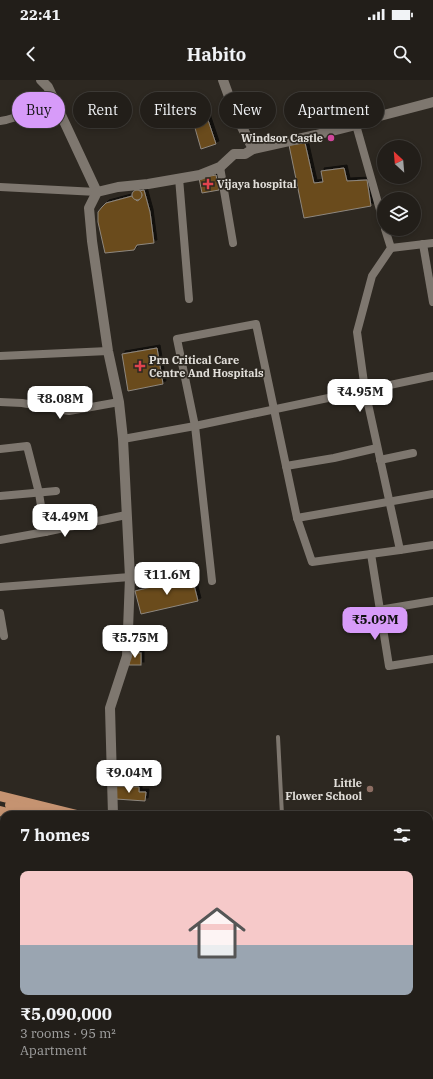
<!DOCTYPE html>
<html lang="en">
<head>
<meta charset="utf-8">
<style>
	body { margin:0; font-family:"IBM Plex Serif",serif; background:#2e2b26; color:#f1f3f6; height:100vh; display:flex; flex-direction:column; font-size:15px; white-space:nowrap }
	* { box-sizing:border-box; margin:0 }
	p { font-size:13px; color:#a2a2a2 }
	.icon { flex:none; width:22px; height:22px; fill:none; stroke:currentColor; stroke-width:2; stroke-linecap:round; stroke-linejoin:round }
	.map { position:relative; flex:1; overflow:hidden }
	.panel { position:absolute; left:0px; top:731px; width:433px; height:268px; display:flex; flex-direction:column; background:#221e19; border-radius:12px 12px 0 0; box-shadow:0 2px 6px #0003,0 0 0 1px #3f3c38 }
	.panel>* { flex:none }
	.banner { position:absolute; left:12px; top:12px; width:409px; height:36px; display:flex; gap:8px }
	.needle { width:26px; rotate:334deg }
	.fabs { position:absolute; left:377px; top:60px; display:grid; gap:8px }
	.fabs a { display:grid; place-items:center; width:44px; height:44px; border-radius:50%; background:#221e19; box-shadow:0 2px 6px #0003,0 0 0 1px #3f3c38; font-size:20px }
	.price { position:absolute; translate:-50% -34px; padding:0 9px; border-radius:8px; background:#fff; color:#222; font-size:13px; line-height:26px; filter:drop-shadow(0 1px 2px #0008) }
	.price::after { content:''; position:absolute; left:50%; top:24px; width:12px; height:9px; margin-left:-6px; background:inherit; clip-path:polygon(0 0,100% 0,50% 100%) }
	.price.on { background:#d79bf9; color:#111 }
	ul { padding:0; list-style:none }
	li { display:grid; align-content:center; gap:8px; height:212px; padding:0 20px }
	li span { display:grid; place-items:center; height:124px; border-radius:8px; color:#555 }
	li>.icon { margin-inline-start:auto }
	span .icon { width:72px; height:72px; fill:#fffc; stroke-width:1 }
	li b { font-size:17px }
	h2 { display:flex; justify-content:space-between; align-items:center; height:48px; padding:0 20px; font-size:17px }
	.tag { padding:0 14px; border-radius:18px; background:#221e19; box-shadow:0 2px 6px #0003,0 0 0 1px #3f3c38; font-size:14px; line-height:36px }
	.tag.on { background:#d79bf9; color:#111 }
	.status { display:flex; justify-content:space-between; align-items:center; height:28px; padding:0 20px; background:#221e19; direction:ltr }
	.status svg { height:11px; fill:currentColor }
	header { display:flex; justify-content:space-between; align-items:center; height:52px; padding:0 20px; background:#221e19; font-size:18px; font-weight:700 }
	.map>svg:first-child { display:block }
	.building { fill:#6b4c1b; stroke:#8e877f; filter:url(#shadow) }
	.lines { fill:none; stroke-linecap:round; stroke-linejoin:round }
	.lane { stroke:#7e776f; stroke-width:4 }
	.street { stroke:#7e776f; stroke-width:8 }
	.secondary { stroke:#7e776f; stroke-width:10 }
	.primary { stroke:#c59371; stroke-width:10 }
	.hotel-dot { fill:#d1479c; stroke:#2d2821; stroke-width:1.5 }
	.health-dot { fill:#e0444e; stroke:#2d2821; stroke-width:1.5 }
	.education-dot { fill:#8d6e63; stroke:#2d2821; stroke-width:1.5 }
	.labels { text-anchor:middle; stroke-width:3.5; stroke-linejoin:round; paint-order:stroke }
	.poi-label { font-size:11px; font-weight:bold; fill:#e1ded9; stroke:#2d2821; text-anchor:end }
</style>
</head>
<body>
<div class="status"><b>22:41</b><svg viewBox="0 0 49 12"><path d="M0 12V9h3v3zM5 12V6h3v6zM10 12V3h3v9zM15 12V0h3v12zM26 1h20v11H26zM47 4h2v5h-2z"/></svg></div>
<header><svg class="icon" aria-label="back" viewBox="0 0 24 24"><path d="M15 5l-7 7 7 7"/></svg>Habito<svg class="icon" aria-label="search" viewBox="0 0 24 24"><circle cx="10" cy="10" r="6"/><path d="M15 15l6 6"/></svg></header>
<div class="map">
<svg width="433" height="999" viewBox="0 0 433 999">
	<defs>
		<filter id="shadow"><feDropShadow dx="3" dy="-3" stdDeviation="0" flood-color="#0009"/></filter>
	</defs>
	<rect width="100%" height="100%" fill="#2d2821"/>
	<g class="building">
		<polygon points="207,37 216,64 201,69 193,41"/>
		<polygon points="305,63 314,103 323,102 321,91 344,88 347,101 367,100 371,126 304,138 289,65"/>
		<polygon points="216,95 219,110 202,113 199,98"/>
		<polygon points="144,110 150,132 154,163 137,165 134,170 105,173 98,142 98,132 102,127 106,123 132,116 137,121 139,120 142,115 139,111"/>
		<circle cx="137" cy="115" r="5"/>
		<polygon points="157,268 163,304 128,311 122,274"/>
		<polygon points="192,497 198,521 141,534 135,511"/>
		<rect x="129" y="573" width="12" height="12"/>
		<polygon points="113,706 139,707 139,712 146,712 145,721 116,719"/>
		<polygon points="4,768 4,780 3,780 1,769"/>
	</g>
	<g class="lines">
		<polyline class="lane" points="278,657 282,735"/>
		<g class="street">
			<polyline points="0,41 6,40 57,25"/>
			<polyline points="356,45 384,144"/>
			<polyline points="220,87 233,163"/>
			<polyline points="179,98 189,219"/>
			<polyline points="0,107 97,112"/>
			<polyline points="385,149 391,168 372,196 357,252 365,310 400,470 433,465"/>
			<polyline points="423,164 433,222"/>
			<polyline points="391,168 433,163"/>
			<polyline points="0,276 108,271"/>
			<polyline points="0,322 22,323 69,331 119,322"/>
			<polyline points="123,359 195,346 433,296"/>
			<polyline points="0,369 27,366 39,413 45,452"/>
			<polyline points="380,380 413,373"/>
			<polyline points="286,386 334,378 377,368"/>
			<polyline points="0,416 56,411"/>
			<polyline points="297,438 433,414"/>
			<polyline points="0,460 45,452 126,435"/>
			<polyline points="371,474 389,586 433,579"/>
			<polyline points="212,501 195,346 177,259 256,244 297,438 312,482 400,470"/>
			<polyline points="0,507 130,497"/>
			<polyline points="379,530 433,521"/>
			<polyline points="0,533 4,556"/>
			<polyline points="0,833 4,868"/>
			<polyline points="0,894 4,893"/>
			<polyline points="0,928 4,928"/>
			<polyline points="0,972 4,972"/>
			<polyline points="45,995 45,999"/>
			<polyline points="407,999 407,995"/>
		</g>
		<g class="secondary">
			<polyline points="41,0 48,7 97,112"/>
			<polyline points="223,0 235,33 253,69"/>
			<polyline points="113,735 110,628 127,576 130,497 123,359 119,322 108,271 92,161 89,128 97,112 118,107 148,104 200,95 220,87 234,74 245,74 253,69 316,55 356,45 376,37 433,22"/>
			<polyline points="148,995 149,999"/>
		</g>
		<g class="primary">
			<polyline points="0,716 77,735"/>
			<polyline points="10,725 48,735"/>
			<polyline points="0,731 16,735"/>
			<polyline points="429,844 433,846"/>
			<polyline points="429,854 433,855"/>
			<polyline points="429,861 433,863"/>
			<polyline points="429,870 433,872"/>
		</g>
	</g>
	<circle class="hotel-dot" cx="331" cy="58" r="4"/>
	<g class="health-dot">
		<path d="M206 98h4v4h4v4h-4v4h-4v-4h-4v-4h4z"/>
		<path d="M138 280h4v4h4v4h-4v4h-4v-4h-4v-4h4z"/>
	</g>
	<circle class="education-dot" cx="370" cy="709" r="4"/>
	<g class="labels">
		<g class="poi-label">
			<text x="323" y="62">Windsor Castle</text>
			<text x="217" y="108" text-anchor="start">Vijaya hospital</text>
			<text x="149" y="284" text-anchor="start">Prn Critical Care<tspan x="149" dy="13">Centre And Hospitals</tspan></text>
			<text x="362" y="707">Little<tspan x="362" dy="13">Flower School</tspan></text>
		</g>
	</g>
</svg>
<div class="fabs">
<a><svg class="needle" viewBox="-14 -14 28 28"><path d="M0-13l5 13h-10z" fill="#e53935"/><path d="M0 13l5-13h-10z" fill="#a2a2a2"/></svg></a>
<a><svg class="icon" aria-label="layers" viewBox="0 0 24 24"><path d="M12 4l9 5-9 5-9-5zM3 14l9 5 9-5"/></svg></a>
</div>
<b class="price" style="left:360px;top:333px">₹4.95M</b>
<b class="price" style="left:60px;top:340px">₹8.08M</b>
<b class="price" style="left:65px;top:458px">₹4.49M</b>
<b class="price" style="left:167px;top:516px">₹11.6M</b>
<b class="price on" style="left:375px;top:561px">₹5.09M</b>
<b class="price" style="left:135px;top:579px">₹5.75M</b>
<b class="price" style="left:129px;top:714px">₹9.04M</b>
<div class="banner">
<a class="tag on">Buy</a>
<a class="tag">Rent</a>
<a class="tag">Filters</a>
<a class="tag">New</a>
<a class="tag">Apartment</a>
</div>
<section class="panel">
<h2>7 homes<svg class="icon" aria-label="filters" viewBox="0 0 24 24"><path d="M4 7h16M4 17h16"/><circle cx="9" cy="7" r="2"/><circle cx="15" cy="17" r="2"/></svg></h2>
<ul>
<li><span style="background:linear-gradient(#f6c9c9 60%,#9aa5b1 0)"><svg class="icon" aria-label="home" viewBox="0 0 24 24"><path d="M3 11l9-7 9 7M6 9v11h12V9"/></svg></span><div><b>₹5,090,000</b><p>3 rooms · 95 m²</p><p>Apartment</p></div></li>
</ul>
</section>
</div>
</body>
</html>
